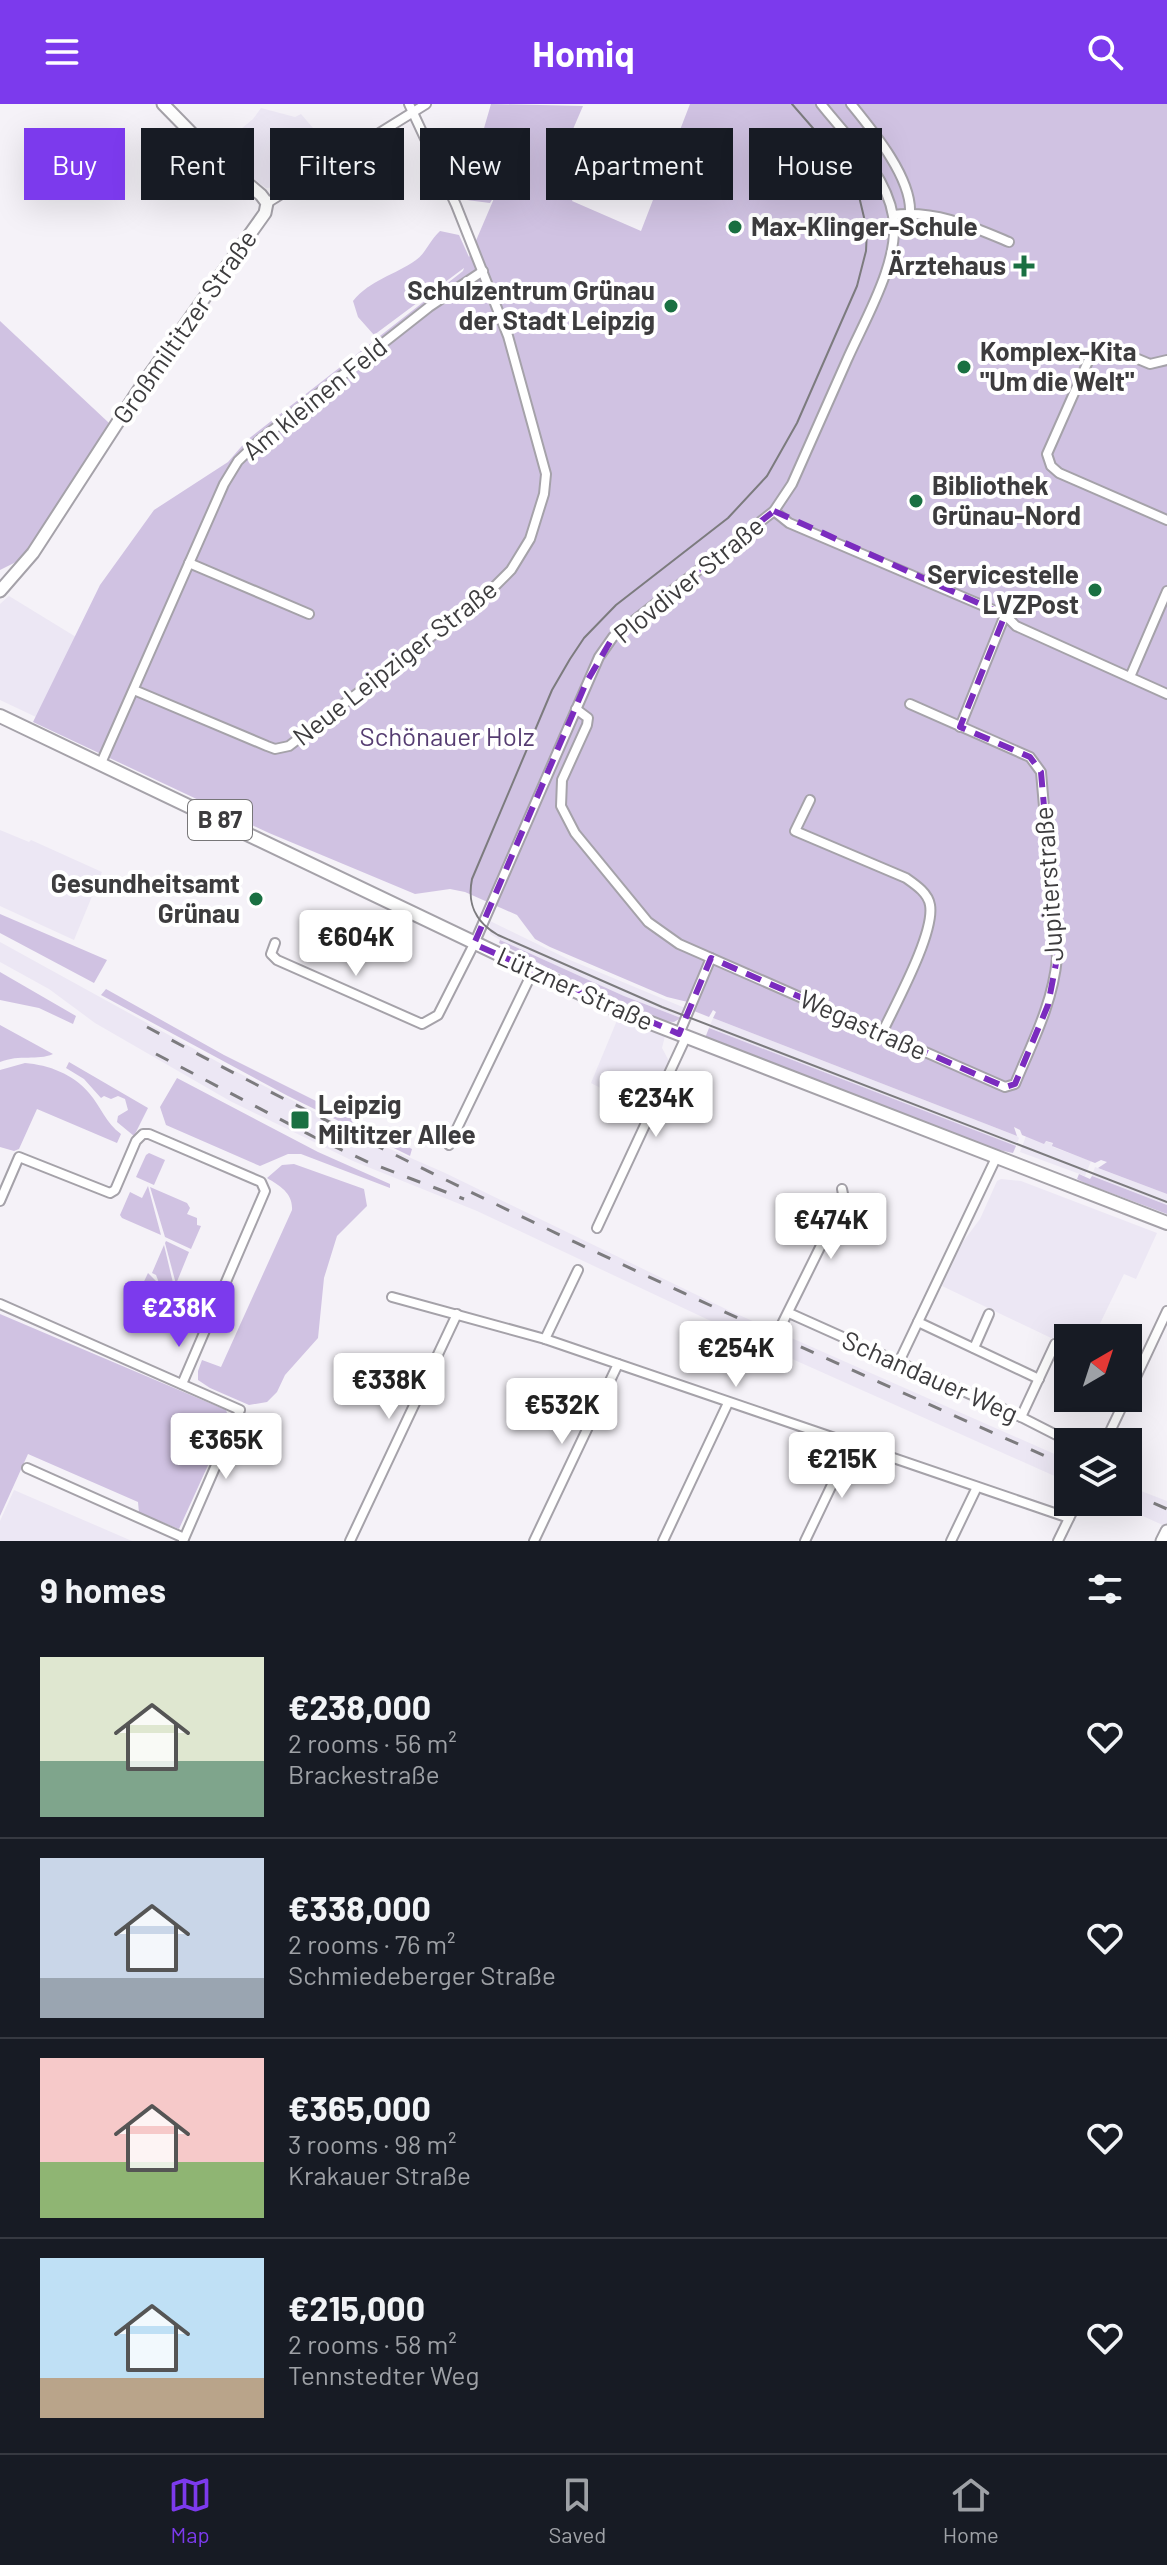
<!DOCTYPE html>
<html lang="en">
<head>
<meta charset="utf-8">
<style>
	body { margin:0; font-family:Barlow,sans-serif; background:#20242c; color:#f1f3f6; height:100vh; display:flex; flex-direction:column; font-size:30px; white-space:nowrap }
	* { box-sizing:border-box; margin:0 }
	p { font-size:26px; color:#9ea1a6 }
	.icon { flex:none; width:44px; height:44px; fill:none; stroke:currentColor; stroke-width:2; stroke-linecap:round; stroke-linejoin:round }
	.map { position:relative; height:1437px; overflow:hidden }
	.drawer { display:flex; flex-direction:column; background:#171b24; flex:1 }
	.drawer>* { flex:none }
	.hud { position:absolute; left:24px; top:24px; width:1120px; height:72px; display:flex; gap:16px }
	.needle { width:52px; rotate:39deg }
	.buttons { position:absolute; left:1054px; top:1220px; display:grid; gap:16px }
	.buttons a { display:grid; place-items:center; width:88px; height:88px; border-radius:0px; background:#171b24; box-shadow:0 8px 32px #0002; font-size:40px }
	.price { position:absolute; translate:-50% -68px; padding:0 18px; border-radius:8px; background:#fff; color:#222; font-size:26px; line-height:52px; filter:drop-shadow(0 2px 4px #0008) }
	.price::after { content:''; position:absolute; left:50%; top:48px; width:24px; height:18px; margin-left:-12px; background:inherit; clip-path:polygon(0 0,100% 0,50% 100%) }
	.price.selected { background:#7c3aed; color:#fff }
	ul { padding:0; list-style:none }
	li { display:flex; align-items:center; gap:24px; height:200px; padding:0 40px }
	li+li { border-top:2px solid #363941 }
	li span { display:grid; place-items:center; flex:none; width:224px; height:160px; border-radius:0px; color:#555 }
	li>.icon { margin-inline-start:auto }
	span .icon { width:96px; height:96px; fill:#fffc; stroke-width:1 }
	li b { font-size:34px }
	h2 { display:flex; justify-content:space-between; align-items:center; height:96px; padding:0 40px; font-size:34px }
	.pill { padding:0 28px; border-radius:0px; background:#171b24; box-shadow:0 8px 32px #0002; font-size:28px; line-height:72px }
	.pill.selected { background:#7c3aed; color:#fff }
	header { display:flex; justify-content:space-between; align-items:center; height:104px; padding:0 40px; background:#7c3aed; color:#fff; font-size:36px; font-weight:700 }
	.dock { display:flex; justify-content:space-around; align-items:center; height:112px; border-top:2px solid #363941; background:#171b24; font-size:22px; color:#9ea1a6 }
	.dock a { display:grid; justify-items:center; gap:4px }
	.dock .selected { color:#7c3aed }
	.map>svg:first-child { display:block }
	.built { fill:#ece7f4 }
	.green { fill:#d0c2e2 }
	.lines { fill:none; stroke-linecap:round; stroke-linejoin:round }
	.street-casing { stroke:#a5a2a9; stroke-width:12 }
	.secondary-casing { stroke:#a5a2a9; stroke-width:15 }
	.primary-casing { stroke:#a5a2a9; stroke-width:16 }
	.street { stroke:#fff; stroke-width:8 }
	.secondary { stroke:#fff; stroke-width:11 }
	.primary { stroke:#fff; stroke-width:12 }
	.tram { stroke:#7c7b7e; stroke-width:2 }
	.rail { stroke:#7c7b7e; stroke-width:3; stroke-dasharray:14 14; stroke-linecap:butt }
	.marked { fill:none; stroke:#7b2cbf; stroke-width:6; stroke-dasharray:16 10; stroke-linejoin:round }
	.poi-dot { fill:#1a7042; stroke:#fff; stroke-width:3 }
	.labels { text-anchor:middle; stroke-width:8; stroke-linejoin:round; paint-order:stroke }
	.shield { fill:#fff; stroke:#777678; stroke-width:2 }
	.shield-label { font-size:24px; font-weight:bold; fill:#3d3c3e }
	.poi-label { font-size:26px; font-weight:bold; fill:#3d3c3e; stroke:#fff; text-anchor:start }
	.street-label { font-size:26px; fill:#3d3c3e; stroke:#fff }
	.park-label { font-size:26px; fill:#553c71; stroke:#fff }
</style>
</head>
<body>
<header><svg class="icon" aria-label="menu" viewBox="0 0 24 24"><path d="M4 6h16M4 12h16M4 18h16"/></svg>Homiq<svg class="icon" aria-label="search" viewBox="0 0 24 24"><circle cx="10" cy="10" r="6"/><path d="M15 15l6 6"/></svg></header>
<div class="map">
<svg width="1167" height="1437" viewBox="0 0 1167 1437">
	<rect width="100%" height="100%" fill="#f5f2f8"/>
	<g class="built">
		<polygon points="261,4 295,13 301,10 313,24 327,32 347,38 279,83 266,84 231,57 252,42 241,25 253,15"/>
		<polygon points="9,492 76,533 36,613 0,596 0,500"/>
		<polygon points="0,726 29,738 31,736 102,768 74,836 0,802"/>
		<polygon points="490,817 570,856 685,904 681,914 624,892 500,836 490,830"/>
		<polygon points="0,838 227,963 374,1038 443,1068 730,1207 1068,1356 1068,1378 781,1250 477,1107 353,1057 230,997 95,919 49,885 0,858"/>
		<polygon points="618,914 665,932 662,944 669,957 645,1008 591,979"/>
		<polygon points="713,914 1017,1032 1019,1034 1016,1042 709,924"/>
		<polygon points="1026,1032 1044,1039 1045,1037 1053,1040 1053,1043 1091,1057 1085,1072 1020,1048"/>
		<polygon points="1095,1063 1167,1090 1167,1101 1092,1072"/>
		<polygon points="1001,1075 1021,1077 1157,1129 1136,1175 1124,1170 1093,1234 1068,1234 1068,1242 942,1182 962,1139 980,1115 997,1077"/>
		<polygon points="1128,1382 1167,1397 1167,1423 1112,1398 1128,1398"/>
		<polygon points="14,1386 132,1437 0,1437 0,1417"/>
	</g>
	<g class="green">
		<path d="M491,0L583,2L561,53L585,65L572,97L641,127L690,0H1167V1090L1098,1064L1107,1058L1101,1056L1095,1059L1052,1042L1053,1039L1046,1037L1044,1040L1022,1031L1020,1026L1014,1023L1017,1032L713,914L716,908L713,906L709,913L694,907L696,900L667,893L550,843L535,835L517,811L465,788L450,785L415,790L269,729L33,618L100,481L154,406L228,358L247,336L463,167L464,164L374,231L358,213L353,197C370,176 395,171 416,156C426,149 430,136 440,127L459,131L469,153L510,57L504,56L479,87L493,94L490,99L459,95L450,71L480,38Z"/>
		<polygon points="0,217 109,319 28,448 20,456 0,466"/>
		<polygon points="0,810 107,856 94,879 0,829"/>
		<polygon points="500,836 624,892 681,914 674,918 661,917 619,900 499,839"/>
		<polygon points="0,868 76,912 73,920 39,904 0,896"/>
		<polygon points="106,885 224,951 412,1045 410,1052 288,992 101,891"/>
		<path d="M0,921L53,950C37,957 20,950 0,958Z"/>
		<polygon points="709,924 1016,1042 1013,1049 984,1043 705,934"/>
		<polygon points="69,958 148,1004 134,1032 117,1018 118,1012 128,1006 125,995 118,992 111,995 104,992 101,994 84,975 66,964"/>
		<path d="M25,959C49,961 73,970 89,989C101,1003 106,1019 121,1030L117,1039L37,1005L19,1045L14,1047L0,1043V966Z"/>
		<polygon points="177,974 318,1048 390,1080 390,1084 301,1050 288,1050 260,1062 166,1021 160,1003"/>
		<polygon points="149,1049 165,1056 154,1081 136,1073 146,1051"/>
		<path d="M294,1060L364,1085L367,1102L337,1132L324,1174L318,1234L285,1271L277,1288L267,1298L249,1301L210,1284L198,1276V1267L202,1256L221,1263L292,1106C293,1089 280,1082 267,1074L282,1061Z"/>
		<polygon points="1079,1070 1090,1075 1092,1072 1167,1101 1167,1110 1087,1080 1077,1075"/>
		<polygon points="148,1082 161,1131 122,1114 120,1111 130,1088 142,1094"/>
		<polygon points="150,1083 187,1099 190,1104 187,1110 197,1114 197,1121 201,1122 191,1145 165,1133"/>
		<polygon points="166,1137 189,1148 176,1180 165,1139"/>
		<polygon points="164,1141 174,1183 172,1188 161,1184 156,1171 152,1169"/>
		<polygon points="148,1169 159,1180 156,1189 150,1192 139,1188"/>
		<polygon points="0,1210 226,1306 229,1315 179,1425 139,1409 138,1398 28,1350 0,1412"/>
	</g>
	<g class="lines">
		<g class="street-casing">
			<g id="street">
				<path d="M851,0C873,27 912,74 910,109"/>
				<polyline points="267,99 426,0"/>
				<path d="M893,111C936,106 971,122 1009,138"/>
				<polyline points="1167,256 1150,260 1109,243 1094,244 1047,350 1051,362 1059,369 1167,416"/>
				<polyline points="774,407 789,419 1005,511 1016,522 1167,590"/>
				<polyline points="189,459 309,510"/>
				<polyline points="1130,573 1167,487"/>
				<polyline points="134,586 267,642 275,645 289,642 489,488 511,466 530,435 544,390 546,370 508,232 456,101 409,0"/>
				<path d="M576,605L588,614L587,621L562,676L561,702L575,729L648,818L679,840L1005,983L1015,980C1032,939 1053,899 1057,854L1041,668L1030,653L910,600"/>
				<polyline points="960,623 1005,511"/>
				<polyline points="101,659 224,380 238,357 260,336 429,203 483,167"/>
				<path d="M810,696L795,727L906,774C916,781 928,789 930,801C935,829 895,901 882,929"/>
				<path d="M275,839L271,850L277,856L422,920L438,911L474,840L599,553L613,533L774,407L792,380C810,339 829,297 847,256C864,217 901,156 893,112C886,69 847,33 821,0"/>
				<polyline points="679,930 711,854"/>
				<polyline points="449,1041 533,867"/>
				<polyline points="0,1097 19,1053 110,1089 115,1086 136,1037 143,1030 149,1030 261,1078 265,1087 182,1280"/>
				<polyline points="597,1124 686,933"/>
				<polyline points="392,1193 545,1235 1069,1414"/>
				<polyline points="0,1200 240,1306 183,1437"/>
				<polyline points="789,1209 1021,1313 1070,1338"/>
				<polyline points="918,1218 1039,1275"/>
				<polyline points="781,1222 844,1095 842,1085"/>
				<polyline points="545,1235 578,1166"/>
				<polyline points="974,1244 989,1210"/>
				<polyline points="898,1260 996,1054"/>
				<polyline points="1128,1290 1167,1207"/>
				<polyline points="1021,1313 1055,1240"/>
				<polyline points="1105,1338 1126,1294"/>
				<polyline points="27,1364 184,1434"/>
				<polyline points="350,1437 457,1210"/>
				<polyline points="534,1437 618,1260"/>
				<polyline points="663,1437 728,1299"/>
				<polyline points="805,1437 851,1341"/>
				<polyline points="951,1437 977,1383"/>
				<polyline points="1058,1437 1077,1398"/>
			</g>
		</g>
		<g class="secondary-casing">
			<g id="secondary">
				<polyline points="0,487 33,449 138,287 265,109 267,99 261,91 209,47 163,0"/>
				<polyline points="1162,1437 1167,1427"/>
			</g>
		</g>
		<g class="primary-casing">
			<polyline id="primary" points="0,612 607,902 1167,1119"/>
		</g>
		<use href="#street" class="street"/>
		<use href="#secondary" class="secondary"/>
		<use href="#primary" class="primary"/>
		<path class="tram" d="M792,0L839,54L858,88L867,126L866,147L857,182L797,319L767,372L728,414L616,501L584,534L570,555L552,586L472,775C467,800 475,818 498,831L662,903L1167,1098"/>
		<g class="rail">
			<path d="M147,923C447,1084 757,1225 1068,1362"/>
			<polyline points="156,950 314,1033 370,1059 464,1095"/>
			<polyline points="1128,1388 1167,1405"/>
		</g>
	</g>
	<path class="marked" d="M774,407L1005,511L960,623L1030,653L1041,668L1057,854L1048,901L1015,980L1005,983L711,854L679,930L474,840L586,579L613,533Z"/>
	<g class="poi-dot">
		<circle cx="735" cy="123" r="8"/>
		<path d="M1020 150h8v8h8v8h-8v8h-8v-8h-8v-8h8z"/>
		<circle cx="671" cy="202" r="8"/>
		<circle cx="964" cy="263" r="8"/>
		<circle cx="916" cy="397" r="8"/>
		<circle cx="1095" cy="486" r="8"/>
		<circle cx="256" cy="795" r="8"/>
		<rect x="290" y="1006" width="20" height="20" rx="4"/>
	</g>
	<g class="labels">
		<rect class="shield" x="188" y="696" width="64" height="40" rx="6"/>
		<g class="shield-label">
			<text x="220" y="724">B 87</text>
		</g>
		<g class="poi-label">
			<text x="751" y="132">Max-Klinger-Schule</text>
			<text x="1006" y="171" text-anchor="end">Ärztehaus</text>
			<text x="655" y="196" text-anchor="end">Schulzentrum Grünau<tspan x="655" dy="30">der Stadt Leipzig</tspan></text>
			<text x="980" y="257">Komplex-Kita<tspan x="980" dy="30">"Um die Welt"</tspan></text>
			<text x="932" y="391">Bibliothek<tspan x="932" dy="30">Grünau-Nord</tspan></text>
			<text x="1079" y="480" text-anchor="end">Servicestelle<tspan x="1079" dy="30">LVZPost</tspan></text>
			<text x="240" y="789" text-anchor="end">Gesundheitsamt<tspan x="240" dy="30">Grünau</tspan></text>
			<text x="318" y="1010">Leipzig<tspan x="318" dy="30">Miltitzer Allee</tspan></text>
		</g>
		<g class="street-label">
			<text transform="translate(185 223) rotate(-55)" y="9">Großmiltitzer Straße</text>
			<text transform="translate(315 295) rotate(-39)" y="9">Am kleinen Feld</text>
			<text transform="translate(689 476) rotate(-39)" y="9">Plovdiver Straße</text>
			<text transform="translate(395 559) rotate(-38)" y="9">Neue Leipziger Straße</text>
			<text transform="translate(1049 780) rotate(-94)" y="9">Jupiterstraße</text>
			<text transform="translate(575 885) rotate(24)" y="9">Lützner Straße</text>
			<text transform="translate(863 921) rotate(24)" y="9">Wegastraße</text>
			<text transform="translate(930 1273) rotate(24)" y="9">Schandauer Weg</text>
		</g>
		<g class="park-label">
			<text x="447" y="642">Schönauer Holz</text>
		</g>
	</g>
</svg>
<div class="buttons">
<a><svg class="needle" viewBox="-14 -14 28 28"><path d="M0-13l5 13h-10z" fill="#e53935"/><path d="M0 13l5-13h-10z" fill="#9ea1a6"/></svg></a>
<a><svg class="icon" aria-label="layers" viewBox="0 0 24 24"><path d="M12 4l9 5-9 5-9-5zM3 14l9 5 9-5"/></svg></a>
</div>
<b class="price" style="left:356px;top:874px">€604K</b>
<b class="price" style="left:656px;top:1035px">€234K</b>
<b class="price" style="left:831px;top:1157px">€474K</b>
<b class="price selected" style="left:179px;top:1245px">€238K</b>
<b class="price" style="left:736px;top:1285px">€254K</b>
<b class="price" style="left:389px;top:1317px">€338K</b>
<b class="price" style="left:562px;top:1342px">€532K</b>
<b class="price" style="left:226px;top:1377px">€365K</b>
<b class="price" style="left:842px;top:1396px">€215K</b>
<div class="hud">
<a class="pill selected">Buy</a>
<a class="pill">Rent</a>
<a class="pill">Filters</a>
<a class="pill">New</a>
<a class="pill">Apartment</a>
<a class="pill">House</a>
</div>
</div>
<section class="drawer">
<h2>9 homes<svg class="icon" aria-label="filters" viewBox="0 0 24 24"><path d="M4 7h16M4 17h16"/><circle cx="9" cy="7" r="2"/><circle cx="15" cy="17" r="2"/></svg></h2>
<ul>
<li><span style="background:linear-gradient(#dfe7d0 65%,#7fa58c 0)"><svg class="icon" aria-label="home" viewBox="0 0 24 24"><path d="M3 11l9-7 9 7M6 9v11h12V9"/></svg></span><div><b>€238,000</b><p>2 rooms · 56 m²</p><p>Brackestraße</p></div><svg class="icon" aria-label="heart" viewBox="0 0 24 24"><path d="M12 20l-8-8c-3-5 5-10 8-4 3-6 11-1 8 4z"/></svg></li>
<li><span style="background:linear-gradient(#c9d6e8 75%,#9aa5b1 0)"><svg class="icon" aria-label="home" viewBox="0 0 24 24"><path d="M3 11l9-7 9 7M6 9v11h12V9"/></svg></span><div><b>€338,000</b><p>2 rooms · 76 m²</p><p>Schmiedeberger Straße</p></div><svg class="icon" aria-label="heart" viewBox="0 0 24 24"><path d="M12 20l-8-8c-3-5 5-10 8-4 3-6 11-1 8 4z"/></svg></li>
<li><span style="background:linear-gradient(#f6c9c9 65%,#8fb573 0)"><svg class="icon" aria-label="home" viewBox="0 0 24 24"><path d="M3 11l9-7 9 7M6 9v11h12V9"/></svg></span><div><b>€365,000</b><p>3 rooms · 98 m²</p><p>Krakauer Straße</p></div><svg class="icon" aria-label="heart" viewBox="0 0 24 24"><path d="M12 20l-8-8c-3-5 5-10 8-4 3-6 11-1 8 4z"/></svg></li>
<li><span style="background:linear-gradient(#bfe0f5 75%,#b9a48a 0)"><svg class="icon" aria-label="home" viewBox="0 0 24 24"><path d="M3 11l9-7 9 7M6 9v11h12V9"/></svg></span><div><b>€215,000</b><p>2 rooms · 58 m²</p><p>Tennstedter Weg</p></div><svg class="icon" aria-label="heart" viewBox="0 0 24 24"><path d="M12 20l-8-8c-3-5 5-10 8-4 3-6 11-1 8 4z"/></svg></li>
</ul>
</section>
<nav class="dock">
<a class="selected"><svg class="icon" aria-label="map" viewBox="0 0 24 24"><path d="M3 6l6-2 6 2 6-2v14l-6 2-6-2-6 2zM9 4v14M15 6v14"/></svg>Map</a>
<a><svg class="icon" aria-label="saved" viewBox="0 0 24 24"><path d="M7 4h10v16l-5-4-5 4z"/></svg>Saved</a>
<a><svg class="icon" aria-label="home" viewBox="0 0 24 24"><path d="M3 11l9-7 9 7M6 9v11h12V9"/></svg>Home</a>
</nav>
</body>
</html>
